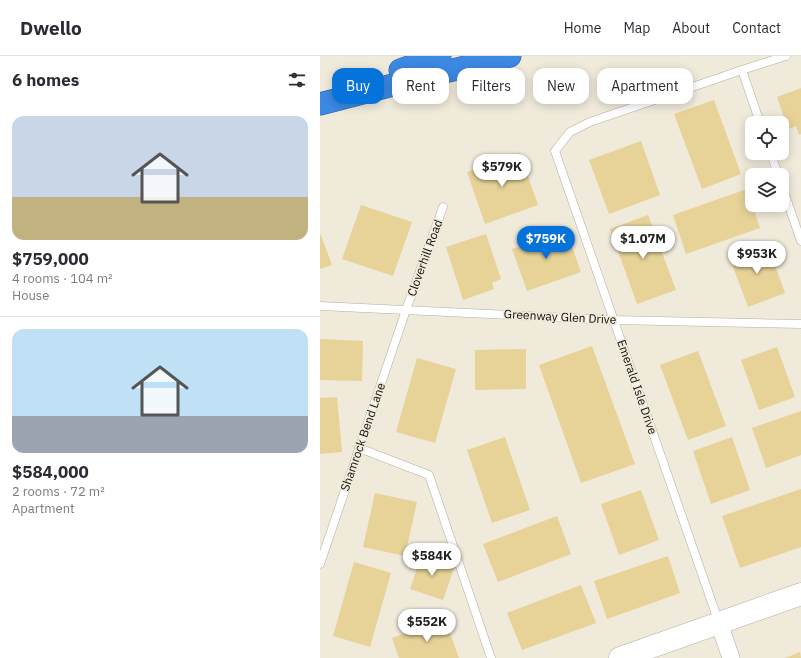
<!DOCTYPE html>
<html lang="en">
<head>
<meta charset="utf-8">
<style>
	body { margin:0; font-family:"IBM Plex Sans",sans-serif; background:#f2f2f3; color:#2b2b33; height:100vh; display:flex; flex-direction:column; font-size:15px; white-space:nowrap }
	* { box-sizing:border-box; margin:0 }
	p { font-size:13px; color:#7c7c81 }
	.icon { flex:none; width:22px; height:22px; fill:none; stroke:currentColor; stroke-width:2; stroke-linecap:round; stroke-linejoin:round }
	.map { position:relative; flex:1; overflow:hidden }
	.panel { display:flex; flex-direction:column; background:#fff; width:320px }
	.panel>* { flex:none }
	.banner { position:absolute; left:12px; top:12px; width:380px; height:36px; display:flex; gap:8px }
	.controls { position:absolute; left:425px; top:60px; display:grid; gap:8px }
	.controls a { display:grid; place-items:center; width:44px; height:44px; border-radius:8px; background:#fff; box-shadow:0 2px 10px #0003; font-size:20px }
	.price { position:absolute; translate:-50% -34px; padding:0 9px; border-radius:14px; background:#fff; color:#222; font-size:13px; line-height:26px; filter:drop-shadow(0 1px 2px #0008) }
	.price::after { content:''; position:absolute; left:50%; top:24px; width:12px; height:9px; margin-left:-6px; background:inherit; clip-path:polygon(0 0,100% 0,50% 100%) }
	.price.active { background:#0673da; color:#fff }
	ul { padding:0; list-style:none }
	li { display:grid; align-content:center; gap:8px; height:212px; padding:0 12px }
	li+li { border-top:1px solid #e1e1e2 }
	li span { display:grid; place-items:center; height:124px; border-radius:12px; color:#555 }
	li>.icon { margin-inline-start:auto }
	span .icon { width:72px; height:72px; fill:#fffc; stroke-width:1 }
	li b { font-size:17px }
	h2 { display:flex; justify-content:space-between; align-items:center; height:48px; padding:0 12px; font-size:17px }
	.tag { padding:0 14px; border-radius:12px; background:#fff; box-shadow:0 2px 10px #0003; font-size:14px; line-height:36px }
	.tag.active { background:#0673da; color:#fff }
	header { display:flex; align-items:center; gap:24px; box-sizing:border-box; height:56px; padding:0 20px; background:#fff; border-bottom:1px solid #e1e1e2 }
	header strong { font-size:19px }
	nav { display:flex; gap:22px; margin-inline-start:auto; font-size:14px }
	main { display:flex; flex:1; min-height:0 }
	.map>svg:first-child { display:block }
	.building { fill:#e7d398 }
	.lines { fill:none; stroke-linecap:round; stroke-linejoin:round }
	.lane-casing { stroke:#b3aea0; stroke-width:9 }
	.street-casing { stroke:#b3aea0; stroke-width:18 }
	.secondary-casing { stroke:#b3aea0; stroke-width:23 }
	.highway-casing { stroke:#2d5e97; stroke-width:23 }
	.lane { stroke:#fff; stroke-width:8 }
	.street { stroke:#fff; stroke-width:17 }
	.secondary { stroke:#fff; stroke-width:22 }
	.highway { stroke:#3c88e2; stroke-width:22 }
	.labels { text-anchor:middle; stroke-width:3.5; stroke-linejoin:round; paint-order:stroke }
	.street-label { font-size:12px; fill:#12100b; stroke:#efeada }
</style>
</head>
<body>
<header>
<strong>Dwello</strong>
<nav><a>Home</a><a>Map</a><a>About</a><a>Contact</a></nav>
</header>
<main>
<section class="panel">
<h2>6 homes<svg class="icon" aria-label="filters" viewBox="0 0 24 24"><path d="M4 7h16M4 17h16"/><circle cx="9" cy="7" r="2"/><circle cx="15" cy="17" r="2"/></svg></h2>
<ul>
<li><span style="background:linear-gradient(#c9d6e8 65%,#c2b280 0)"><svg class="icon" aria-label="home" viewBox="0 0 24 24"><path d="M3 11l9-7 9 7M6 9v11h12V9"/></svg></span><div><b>$759,000</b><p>4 rooms · 104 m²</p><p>House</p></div></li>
<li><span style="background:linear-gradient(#bfe0f5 70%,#9aa5b1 0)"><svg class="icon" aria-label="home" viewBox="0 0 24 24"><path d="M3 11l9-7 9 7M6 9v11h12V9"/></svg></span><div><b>$584,000</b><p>2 rooms · 72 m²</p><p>Apartment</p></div></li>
</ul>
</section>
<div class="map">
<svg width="481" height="602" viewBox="0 0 481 602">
	<rect width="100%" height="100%" fill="#efeada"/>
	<g class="building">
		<polygon points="481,32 481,78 479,79 476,70 468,73 457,41"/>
		<polygon points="394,44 421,118 382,133 354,58"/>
		<polygon points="321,85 340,139 289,158 269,104"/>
		<polygon points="200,97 218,149 165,168 147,116"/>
		<polygon points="427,133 440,172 366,198 353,159"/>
		<polygon points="41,149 92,166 73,220 22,203"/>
		<polygon points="328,159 356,234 317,248 290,173"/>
		<polygon points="246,174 261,216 207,235 192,193"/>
		<polygon points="0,177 12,209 0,213"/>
		<polygon points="166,178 181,223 172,227 174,233 143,244 126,191"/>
		<polygon points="447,187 465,237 428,251 409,200"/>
		<polygon points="0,283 43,285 42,325 0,324"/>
		<polygon points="272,290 315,408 261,427 219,309"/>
		<polygon points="457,291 475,341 439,354 421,304"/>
		<polygon points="206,293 206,333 155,334 155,294"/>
		<polygon points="378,295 406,370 368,384 340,309"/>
		<polygon points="97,302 136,313 115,387 76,376"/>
		<polygon points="17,341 22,396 0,398 0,342"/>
		<polygon points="481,355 481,399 446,412 432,372"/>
		<polygon points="185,381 210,454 172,467 147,394"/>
		<polygon points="412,381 430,434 391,448 373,395"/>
		<polygon points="481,433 481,491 420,512 402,460"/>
		<polygon points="321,434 339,484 299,499 281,448"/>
		<polygon points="55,437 97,446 85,500 43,491"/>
		<polygon points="237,460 251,498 178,526 163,488"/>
		<polygon points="102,498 135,509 123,544 90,533"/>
		<polygon points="348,500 360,537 287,563 274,525"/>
		<polygon points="34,506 71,517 50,591 13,580"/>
		<polygon points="261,529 276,567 202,594 187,557"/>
		<polygon points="125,563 139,602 79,602 72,582"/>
		<polygon points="480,596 481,602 465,602"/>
	</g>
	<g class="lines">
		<g class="lane-casing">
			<g id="lane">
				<polyline points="422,14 440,67"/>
				<polyline points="451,97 458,119"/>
				<polyline points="462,130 481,185"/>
				<polyline points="0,250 293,264 481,268"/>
				<polyline points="39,392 109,419 171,602"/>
				<polyline points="0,508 86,254 123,151"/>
				<polyline points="399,567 235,95 250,76 270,66 422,14 466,0"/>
			</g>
		</g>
		<g class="street-casing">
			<polyline id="street" points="399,567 411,602"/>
		</g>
		<g class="secondary-casing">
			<polyline id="secondary" points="300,602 481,538"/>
		</g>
		<g class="highway-casing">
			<g id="highway">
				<polyline points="80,14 120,0"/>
				<polyline points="0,48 96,23 190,0"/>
			</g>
		</g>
		<use href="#lane" class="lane"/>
		<use href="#street" class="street"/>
		<use href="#secondary" class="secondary"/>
		<use href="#highway" class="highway"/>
	</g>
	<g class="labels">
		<g class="street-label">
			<text transform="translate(105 202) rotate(-70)" y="4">Cloverhill Road</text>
			<text transform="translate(240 261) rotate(3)" y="4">Greenway Glen Drive</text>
			<text transform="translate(317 331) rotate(71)" y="4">Emerald Isle Drive</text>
			<text transform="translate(43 381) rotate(-71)" y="4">Shamrock Bend Lane</text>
		</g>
	</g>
</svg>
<div class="controls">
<a><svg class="icon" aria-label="locate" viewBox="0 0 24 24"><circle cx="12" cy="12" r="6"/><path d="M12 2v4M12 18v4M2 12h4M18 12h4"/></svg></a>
<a><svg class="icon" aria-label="layers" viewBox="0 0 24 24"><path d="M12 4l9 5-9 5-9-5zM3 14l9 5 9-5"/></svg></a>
</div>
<b class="price" style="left:182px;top:132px">$579K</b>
<b class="price active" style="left:226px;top:204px">$759K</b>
<b class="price" style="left:323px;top:204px">$1.07M</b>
<b class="price" style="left:437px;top:219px">$953K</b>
<b class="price" style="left:112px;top:521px">$584K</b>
<b class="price" style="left:107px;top:587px">$552K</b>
<div class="banner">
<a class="tag active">Buy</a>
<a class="tag">Rent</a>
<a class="tag">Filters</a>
<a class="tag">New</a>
<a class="tag">Apartment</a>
</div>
</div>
</main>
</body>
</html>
